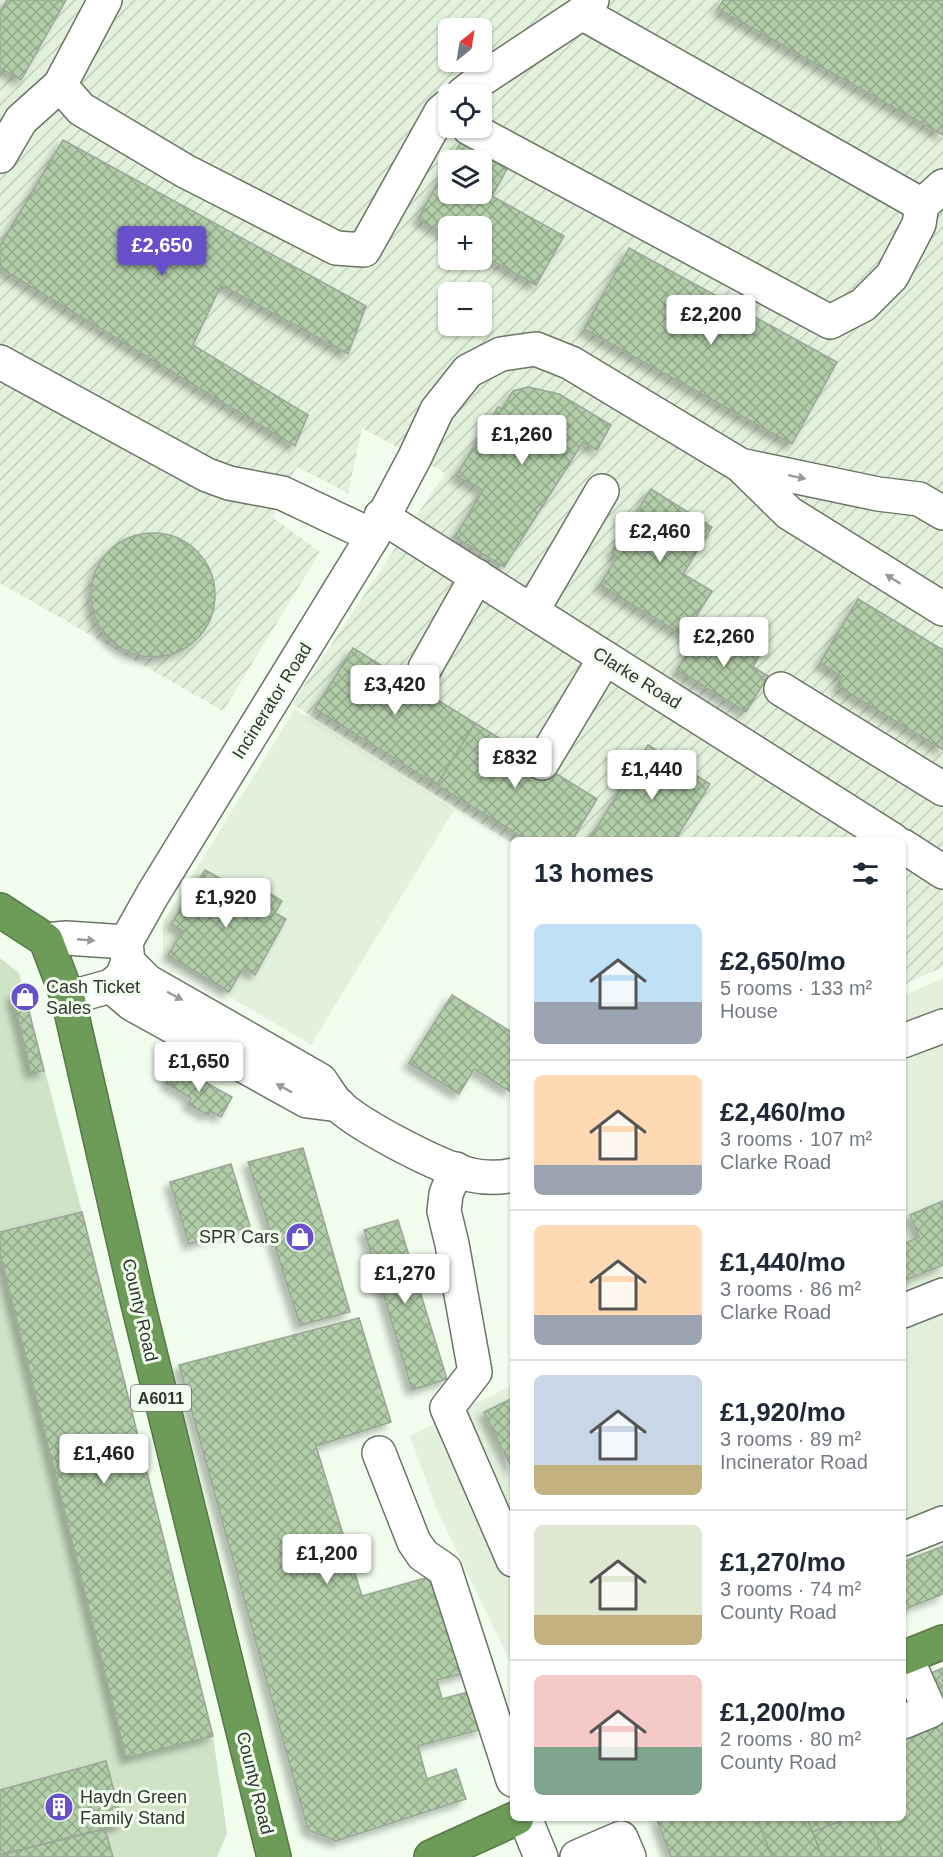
<!DOCTYPE html>
<html lang="en">
<head>
<meta charset="utf-8">
<style>
	body { margin:0; font-family:Arial,sans-serif; background:#f2f2f3; color:#1f2937; height:100vh; display:flex; flex-direction:column; font-size:22px; white-space:nowrap }
	* { box-sizing:border-box; margin:0 }
	p { font-size:20px; color:#747a83 }
	.icon { flex:none; width:33px; height:33px; fill:none; stroke:currentColor; stroke-width:2; stroke-linecap:round; stroke-linejoin:round }
	.map { position:relative; flex:1; overflow:hidden }
	.drawer { position:absolute; left:510px; top:837px; width:396px; height:984px; display:flex; flex-direction:column; background:#fff; border-radius:9px; box-shadow:0 2px 4px #0004 }
	.drawer>* { flex:none }
	.needle { width:39px; rotate:30deg }
	.fabs { position:absolute; left:438px; top:18px; display:grid; gap:12px }
	.fabs a { display:grid; place-items:center; width:54px; height:54px; border-radius:9px; background:#fff; box-shadow:0 2px 4px #0004; font-size:30px }
	.price { position:absolute; translate:-50% -51px; padding:0 14px; border-radius:6px; background:#fff; color:#222; font-size:20px; line-height:39px; filter:drop-shadow(0 2px 3px #0008) }
	.price::after { content:''; position:absolute; left:50%; top:36px; width:18px; height:14px; margin-left:-9px; background:inherit; clip-path:polygon(0 0,100% 0,50% 100%) }
	.price.current { background:#6750c9; color:#fff }
	ul { padding:0; list-style:none }
	li { display:flex; align-items:center; gap:18px; height:150px; padding:0 24px }
	li+li { border-top:2px solid #e0e1e3 }
	li span { display:grid; place-items:center; flex:none; width:168px; height:120px; border-radius:9px; color:#555 }
	li>.icon { margin-inline-start:auto }
	span .icon { width:72px; height:72px; fill:#fffc; stroke-width:1 }
	li b { font-size:26px }
	h2 { display:flex; justify-content:space-between; align-items:center; height:72px; padding:0 24px; font-size:26px }
	.map>svg:first-child { display:block }
	.built { fill:#e1f1db }
	.industrial { fill:url(#industrial-furrows); fill-rule:evenodd }
	.green { fill:#cfe3c7 }
	.building { fill:url(#building-cross-hatch); stroke:#9ba698; stroke-width:1.5; filter:url(#shadow) }
	.lines { fill:none; stroke-linecap:round; stroke-linejoin:round }
	.minor-casing { stroke:#6b7567; stroke-width:36 }
	.highway-casing { stroke:#58784a; stroke-width:36 }
	.minor { stroke:#fff; stroke-width:33 }
	.highway { stroke:#6c9c58; stroke-width:33 }
	.oneway { fill:#989a98 }
	.labels { text-anchor:middle; stroke-width:6; stroke-linejoin:round; paint-order:stroke }
	.shield { fill:#f1fded; stroke:#6b7269; stroke-width:1.5 }
	.shield-label { font-size:16px; font-weight:bold; fill:#323630 }
	.street-label { font-size:18px; fill:#323630; stroke:#f1fded }
	.poi-label { font-size:18px; fill:#323630; stroke:#f1fded; text-anchor:start }
</style>
</head>
<body>
<div class="map">
<svg width="943" height="1857" viewBox="0 0 943 1857">
	<defs>
		<pattern id="industrial-furrows" width="10" height="10" patternUnits="userSpaceOnUse" patternTransform="scale(1.5)"><rect width="10" height="10" fill="#e1f1db"/><path d="M-1 1l2-2M0 10L10 0M9 11l2-2" fill="none" stroke="#c2cfbc"/></pattern>
		<pattern id="building-cross-hatch" width="8" height="8" patternUnits="userSpaceOnUse" patternTransform="scale(1.5)"><rect width="8" height="8" fill="#b2cea8"/><path d="M0 0l8 8M0 8l8-8" fill="none" stroke="#91a889"/></pattern>
		<filter id="shadow"><feDropShadow dx="-5.5" dy="5.5" stdDeviation="3" flood-color="#0004"/></filter>
	</defs>
	<rect width="100%" height="100%" fill="#f1fded"/>
	<g class="built">
		<polygon points="295,709 454,810 311,1045 163,957 163,922"/>
		<polygon points="943,978 943,1594 903,1610 903,996"/>
		<polygon points="513,1385 513,1668 437,1510 410,1436"/>
	</g>
	<path class="industrial" d="M0,0H943V967L903,985V840H513V844L292,704L445,473L362,428L348,493L297,467L282,493L273,518L320,552L223,711L0,583ZM448,28H482V62H448ZM448,94H482V128H448ZM448,160H482V194H448ZM448,226H482V260H448ZM448,292H482V326H448Z"/>
	<polygon class="green" points="0,958 19,973 24,991 82,1212 213,1736 227,1833 217,1857 0,1857"/>
	<g class="building">
		<polygon points="7,0 66,0 21,80 0,68 0,12"/>
		<polygon points="723,0 943,0 943,135 718,9"/>
		<polygon points="63,140 366,306 348,354 221,285 193,345 308,415 295,446 0,268 0,246"/>
		<polygon points="460,143 507,169 492,196 564,236 536,285 482,255 482,226 448,226 448,236 418,219 448,164 448,194 482,194 482,160 450,160"/>
		<polygon points="629,248 837,362 792,444 584,329"/>
		<polygon points="528,387 559,394 611,425 597,450 583,442 504,567 455,537 483,490 456,476 498,407 502,409 513,391"/>
		<polygon points="651,489 712,527 683,574 712,591 684,636 600,585 617,557 611,553"/>
		<circle cx="153" cy="595" r="62"/>
		<polygon points="858,599 943,650 943,750 837,686 842,677 820,663"/>
		<polygon points="706,624 759,656 753,667 768,676 746,712 677,670"/>
		<polygon points="353,648 475,723 437,785 315,709"/>
		<polygon points="475,723 597,799 572,840 527,840 437,785"/>
		<polygon points="648,745 710,784 675,840 589,840"/>
		<polygon points="205,870 241,890 248,880 282,901 275,913 286,919 255,975 244,967 229,992 168,955 183,931 171,924"/>
		<polygon points="24,991 44,1071 31,1073 12,994"/>
		<polygon points="452,995 513,1033 513,1084 509,1091 474,1069 459,1094 409,1063"/>
		<polygon points="176,1066 232,1097 221,1117 210,1111 208,1115 188,1104 191,1098 166,1083"/>
		<polygon points="303,1148 350,1312 300,1325 248,1162"/>
		<polygon points="231,1164 250,1226 189,1244 170,1182"/>
		<polygon points="943,1201 943,1265 903,1281 903,1244 919,1237 910,1215"/>
		<polygon points="82,1212 213,1736 126,1758 0,1254 0,1232"/>
		<polygon points="398,1220 447,1379 412,1390 364,1230"/>
		<polygon points="359,1318 391,1422 316,1446 362,1596 443,1573 469,1672 437,1680 442,1699 472,1691 482,1729 418,1746 427,1779 456,1769 466,1799 336,1841 308,1830 179,1365"/>
		<polygon points="513,1398 513,1471 484,1412"/>
		<polygon points="943,1546 943,1594 903,1610 903,1562"/>
		<polygon points="943,1668 943,1857 884,1857 869,1818 903,1818 903,1685"/>
		<polygon points="106,1761 123,1824 0,1855 0,1790"/>
		<polygon points="656,1818 757,1818 772,1857 671,1857"/>
		<polygon points="757,1818 807,1818 822,1857 772,1857"/>
		<polygon points="807,1818 848,1818 813,1832"/>
		<polygon points="848,1818 869,1818 884,1857 822,1857 813,1832"/>
		<polygon points="105,1829 113,1857 0,1857 0,1855"/>
	</g>
	<g class="lines">
		<g class="minor-casing">
			<g id="minor">
				<polyline points="582,13 922,205"/>
				<polyline points="60,85 81,109 185,171 336,248 364,250 441,112 448,106"/>
				<polyline points="463,94 482,79 582,13 592,0"/>
				<polyline points="469,128 830,322 863,305 892,276 919,224 922,205 943,186"/>
				<polyline points="0,156 21,120 60,85 105,0"/>
				<polyline points="0,362 207,475 229,483 282,493 373,536"/>
				<polyline points="740,465 878,494 919,499 943,513"/>
				<polyline points="381,516 893,840"/>
				<polyline points="532,611 602,491"/>
				<polyline points="425,668 477,576"/>
				<polyline points="781,689 943,789"/>
				<polyline points="542,763 605,658"/>
				<polyline points="903,846 943,872"/>
				<polyline points="46,940 66,938 126,942"/>
				<path d="M128,962L147,981L320,1080C326,1088 332,1099 339,1106C364,1128 439,1167 471,1175C485,1178 500,1178 513,1175"/>
				<polyline points="111,986 132,1004 307,1101 339,1105"/>
				<polyline points="68,998 111,986 122,977 128,962 126,942 153,894 373,536 415,457 437,410 468,371 501,354 536,349 571,363 740,465 789,513 943,609"/>
				<polyline points="903,1041 943,1026"/>
				<polyline points="456,1169 446,1194 444,1211 452,1244 475,1372 447,1408 513,1560"/>
				<polyline points="903,1311 943,1295"/>
				<polyline points="379,1453 414,1542 423,1555 445,1570 513,1780"/>
				<polyline points="903,1539 943,1523"/>
				<polyline points="903,1722 930,1711 906,1657"/>
				<polyline points="525,1818 541,1857"/>
				<polyline points="577,1857 621,1838 629,1857"/>
			</g>
		</g>
		<g class="highway-casing">
			<g id="highway">
				<polyline points="0,910 46,940 68,998 138,1304 274,1857"/>
				<polyline points="903,1658 943,1642"/>
				<polyline points="431,1857 517,1818"/>
			</g>
		</g>
		<use href="#minor" class="minor"/>
		<use href="#highway" class="highway"/>
	</g>
	<defs><path id="oneway-solid" d="M-6-.8H1V-3.2L6.5 0L1 3.2V.8H-6Z" transform="scale(1.5)"/></defs>
	<g class="oneway">
		<use href="#oneway-solid" transform="translate(797 477) rotate(12)"/>
		<use href="#oneway-solid" transform="translate(893 579) rotate(-148)"/>
		<use href="#oneway-solid" transform="translate(86 940) rotate(5)"/>
		<use href="#oneway-solid" transform="translate(175 996) rotate(28)"/>
		<use href="#oneway-solid" transform="translate(284 1088) rotate(-151)"/>
	</g>
	<defs>
		<g id="shop-disc" transform="scale(1.5)"><circle r="9.5" fill="#6750c9" stroke="#f1fded"/><path d="M-5-2.5h2.3a2.7 3.5 0 0 1 5.4 0H5L5.5 6h-11ZM-1.5-2.5h3a1.5 2.3 0 0 0-3 0Z" fill="#fff"/></g>
		<g id="building-disc" transform="scale(1.5)"><circle r="9.5" fill="#6750c9" stroke="#f1fded"/><path d="M-4-6H4V6H1V3H-1V6H-4ZM-2.5-4.3h1.7v1.8h-1.7ZM.8-4.3h1.7v1.8H.8ZM-2.5-1h1.7V.8h-1.7ZM.8-1h1.7V.8H.8Z" fill="#fff"/></g>
	</defs>
	<g fill-rule="evenodd">
		<use href="#shop-disc" x="25" y="997"/>
		<use href="#shop-disc" x="300" y="1237"/>
		<use href="#building-disc" x="59" y="1807"/>
	</g>
	<g class="labels">
		<rect class="shield" x="131" y="1385" width="60" height="26" rx="4.5"/>
		<g class="shield-label">
			<text x="161" y="1404">A6011</text>
		</g>
		<g class="street-label">
			<text transform="translate(637 678) rotate(32)" y="6">Clarke Road</text>
			<text transform="translate(272 701) rotate(-58)" y="6">Incinerator Road</text>
			<text transform="translate(140 1310) rotate(77)" y="6">County Road</text>
			<text transform="translate(255 1783) rotate(76)" y="6">County Road</text>
		</g>
		<g class="poi-label">
			<text x="46" y="993">Cash Ticket<tspan x="46" dy="21">Sales</tspan></text>
			<text x="279" y="1243" text-anchor="end">SPR Cars</text>
			<text x="80" y="1803">Haydn Green<tspan x="80" dy="21">Family Stand</tspan></text>
		</g>
	</g>
</svg>
<div class="fabs">
<a><svg class="needle" viewBox="-14 -14 28 28"><path d="M0-13l5 13h-10z" fill="#e53935"/><path d="M0 13l5-13h-10z" fill="#747a83"/></svg></a>
<a><svg class="icon" aria-label="locate" viewBox="0 0 24 24"><circle cx="12" cy="12" r="6"/><path d="M12 2v4M12 18v4M2 12h4M18 12h4"/></svg></a>
<a><svg class="icon" aria-label="layers" viewBox="0 0 24 24"><path d="M12 4l9 5-9 5-9-5zM3 14l9 5 9-5"/></svg></a>
<a>+</a>
<a>−</a>
</div>
<b class="price current" style="left:162px;top:277px">£2,650</b>
<b class="price" style="left:711px;top:346px">£2,200</b>
<b class="price" style="left:522px;top:466px">£1,260</b>
<b class="price" style="left:660px;top:563px">£2,460</b>
<b class="price" style="left:724px;top:668px">£2,260</b>
<b class="price" style="left:395px;top:716px">£3,420</b>
<b class="price" style="left:515px;top:789px">£832</b>
<b class="price" style="left:652px;top:801px">£1,440</b>
<b class="price" style="left:226px;top:929px">£1,920</b>
<b class="price" style="left:199px;top:1093px">£1,650</b>
<b class="price" style="left:405px;top:1305px">£1,270</b>
<b class="price" style="left:104px;top:1485px">£1,460</b>
<b class="price" style="left:327px;top:1585px">£1,200</b>
<section class="drawer">
<h2>13 homes<svg class="icon" aria-label="filters" viewBox="0 0 24 24"><path d="M4 7h16M4 17h16"/><circle cx="9" cy="7" r="2"/><circle cx="15" cy="17" r="2"/></svg></h2>
<ul>
<li><span style="background:linear-gradient(#bfe0f5 65%,#9aa5b1 0)"><svg class="icon" aria-label="home" viewBox="0 0 24 24"><path d="M3 11l9-7 9 7M6 9v11h12V9"/></svg></span><div><b>£2,650/mo</b><p>5 rooms · 133 m²</p><p>House</p></div></li>
<li><span style="background:linear-gradient(#ffd9b3 75%,#9aa5b1 0)"><svg class="icon" aria-label="home" viewBox="0 0 24 24"><path d="M3 11l9-7 9 7M6 9v11h12V9"/></svg></span><div><b>£2,460/mo</b><p>3 rooms · 107 m²</p><p>Clarke Road</p></div></li>
<li><span style="background:linear-gradient(#ffd9b3 75%,#9aa5b1 0)"><svg class="icon" aria-label="home" viewBox="0 0 24 24"><path d="M3 11l9-7 9 7M6 9v11h12V9"/></svg></span><div><b>£1,440/mo</b><p>3 rooms · 86 m²</p><p>Clarke Road</p></div></li>
<li><span style="background:linear-gradient(#c9d6e8 75%,#c2b280 0)"><svg class="icon" aria-label="home" viewBox="0 0 24 24"><path d="M3 11l9-7 9 7M6 9v11h12V9"/></svg></span><div><b>£1,920/mo</b><p>3 rooms · 89 m²</p><p>Incinerator Road</p></div></li>
<li><span style="background:linear-gradient(#dfe7d0 75%,#c2b280 0)"><svg class="icon" aria-label="home" viewBox="0 0 24 24"><path d="M3 11l9-7 9 7M6 9v11h12V9"/></svg></span><div><b>£1,270/mo</b><p>3 rooms · 74 m²</p><p>County Road</p></div></li>
<li><span style="background:linear-gradient(#f6c9c9 60%,#7fa58c 0)"><svg class="icon" aria-label="home" viewBox="0 0 24 24"><path d="M3 11l9-7 9 7M6 9v11h12V9"/></svg></span><div><b>£1,200/mo</b><p>2 rooms · 80 m²</p><p>County Road</p></div></li>
</ul>
</section>
</div>
</body>
</html>
